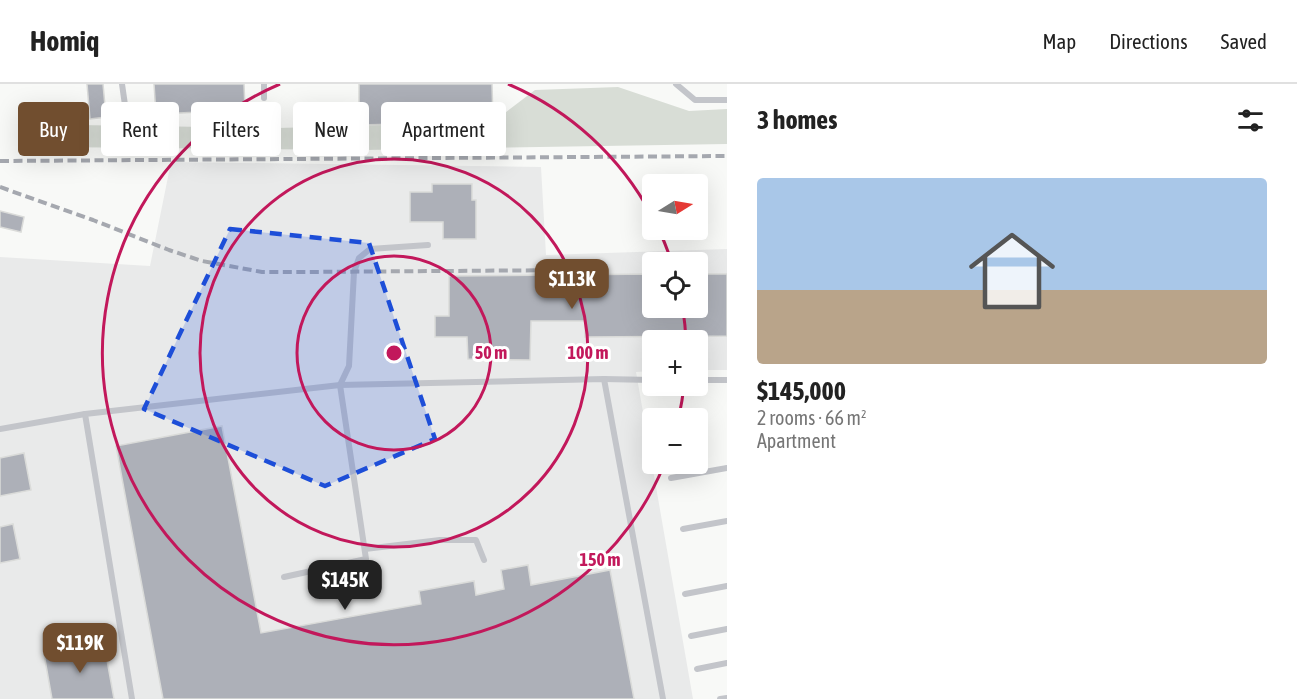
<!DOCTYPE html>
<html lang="en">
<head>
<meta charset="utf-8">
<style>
	body { margin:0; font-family:"Asap Condensed",sans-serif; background:#f6f6f6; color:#222; height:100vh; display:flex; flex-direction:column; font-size:22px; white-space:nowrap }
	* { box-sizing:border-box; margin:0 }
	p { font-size:20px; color:#767676 }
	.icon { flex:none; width:33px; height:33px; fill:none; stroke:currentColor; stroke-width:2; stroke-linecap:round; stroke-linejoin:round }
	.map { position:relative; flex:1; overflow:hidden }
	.sheet { display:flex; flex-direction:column; background:#fff; width:570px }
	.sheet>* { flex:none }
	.top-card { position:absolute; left:18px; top:18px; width:570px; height:54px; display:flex; gap:12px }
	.needle { width:39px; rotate:79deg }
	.fabs { position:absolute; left:642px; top:90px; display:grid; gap:12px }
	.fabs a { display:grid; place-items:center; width:66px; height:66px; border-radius:6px; background:#fff; box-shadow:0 6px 24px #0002; font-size:30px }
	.price { position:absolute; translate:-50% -51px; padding:0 14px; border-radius:12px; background:#714e2f; color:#fff; font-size:20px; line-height:39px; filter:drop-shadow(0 2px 3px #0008) }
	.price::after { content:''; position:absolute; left:50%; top:36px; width:18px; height:14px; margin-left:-9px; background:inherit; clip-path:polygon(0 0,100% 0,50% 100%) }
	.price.on { background:#222; color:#fff }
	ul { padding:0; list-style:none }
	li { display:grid; align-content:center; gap:12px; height:318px; padding:0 30px }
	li+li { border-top:2px solid #e0e0e0 }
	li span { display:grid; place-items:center; height:186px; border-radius:6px; color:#555 }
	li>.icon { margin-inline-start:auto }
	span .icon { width:108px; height:108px; fill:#fffc; stroke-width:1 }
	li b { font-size:26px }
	h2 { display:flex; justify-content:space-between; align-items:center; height:72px; padding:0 30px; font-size:26px }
	.tag { padding:0 21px; border-radius:6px; background:#fff; box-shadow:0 6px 24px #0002; font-size:21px; line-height:54px }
	.tag.on { background:#714e2f; color:#fff }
	header { display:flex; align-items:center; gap:36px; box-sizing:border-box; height:84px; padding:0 30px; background:#fff; border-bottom:2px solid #e0e0e0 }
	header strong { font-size:28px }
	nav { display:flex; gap:33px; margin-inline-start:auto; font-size:21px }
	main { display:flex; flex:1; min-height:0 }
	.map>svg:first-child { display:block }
	.built { fill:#e9eaea; fill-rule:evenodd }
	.green { fill:#d8ddd6 }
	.building { fill:#adb0b8; stroke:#dadbd9; stroke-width:1.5 }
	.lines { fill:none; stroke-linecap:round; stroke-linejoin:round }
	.lane { stroke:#c3c5ca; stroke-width:6 }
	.rail { stroke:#a5a8af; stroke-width:4; stroke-dasharray:9 4.5; stroke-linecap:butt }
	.marked { fill:#1d4ed8; fill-opacity:0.2; stroke:#1d4ed8; stroke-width:4.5; stroke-dasharray:12 8; stroke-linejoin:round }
	.ring { fill:none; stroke:#c2185b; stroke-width:3 }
	.centre { fill:#c2185b; stroke:#fff; stroke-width:3 }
	.ring-label { font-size:18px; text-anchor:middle; font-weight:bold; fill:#c2185b; stroke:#fff; stroke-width:6; stroke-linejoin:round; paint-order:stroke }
</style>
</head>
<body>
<header>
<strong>Homiq</strong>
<nav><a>Map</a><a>Directions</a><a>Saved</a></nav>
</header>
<main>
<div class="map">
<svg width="727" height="615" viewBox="0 0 727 615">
	<rect width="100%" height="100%" fill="#f8f9f7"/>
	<path class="built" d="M171,78L541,83L546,171L727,165V286H698V256H652V287L636,288L693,615H0V173L150,182ZM652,178H698V224H652Z"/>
	<polygon class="green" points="618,3 689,27 727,25 727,60 364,66 51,63 58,33 77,41 278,44 493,38 535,6"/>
	<g class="building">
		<polygon points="87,0 103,0 106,33 90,35"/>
		<polygon points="154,0 244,0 245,26 156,30"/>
		<polygon points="359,0 492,0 493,38 313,42 312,22 359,21"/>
		<polygon points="432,100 472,100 472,116 476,116 476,155 443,155 443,138 410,138 410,108 432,108"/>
		<polygon points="0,127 24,133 21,148 0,143"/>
		<polygon points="652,190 652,224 698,224 698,190 727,190 727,252 585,253 585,237 531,237 530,276 468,275 467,253 435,253 435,232 449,232 449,192"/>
		<polygon points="222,342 261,549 421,520 419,507 474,497 476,511 504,505 501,486 528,481 531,501 610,486 634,615 163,615 116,362"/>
		<polygon points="24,369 31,406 0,412 0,374"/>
		<polygon points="13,440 20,475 0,479 0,443"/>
		<polygon points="104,559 114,615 52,615 44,570"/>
	</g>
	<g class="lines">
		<g class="lane">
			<polyline points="122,0 126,28"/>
			<polyline points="264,0 264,14"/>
			<polyline points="676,0 695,16 727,16"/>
			<polyline points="604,295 652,296"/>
			<polyline points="698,296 727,296"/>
			<polyline points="0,345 85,330"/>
			<polyline points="671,394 727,384"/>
			<polyline points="683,445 727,437"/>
			<polyline points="365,465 440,456 476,456 484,476"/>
			<polyline points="284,493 366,475 340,301 349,282 354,188 359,174 370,165 428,161"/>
			<polyline points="685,510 727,502"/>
			<polyline points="691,552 727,545"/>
			<polyline points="697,585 727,579"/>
			<polyline points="132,615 85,330 340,301 604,295 663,615"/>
			<polyline points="720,615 727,614"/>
		</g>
		<g class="rail">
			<polyline points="0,77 727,72"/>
			<polyline points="0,103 93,136 169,166 202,177 262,188 303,188 581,186"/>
		</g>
	</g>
	<path class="marked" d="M230,145L369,159L435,355L325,402L144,325Z"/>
	<g class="ring">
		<circle cx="394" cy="269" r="97"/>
		<circle cx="394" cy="269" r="194"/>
		<path d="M684 302A292 292 0 0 1 679 332M664 381A292 292 0 1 1 280 0M508 0A292 292 0 0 1 652 132M659 146A292 292 0 0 1 671 176M683 226A292 292 0 0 1 686 256"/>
	</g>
	<circle cx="394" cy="269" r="9" class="centre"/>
	<g class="ring-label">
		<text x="491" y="275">50 m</text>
		<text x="588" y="275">100 m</text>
		<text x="600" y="482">150 m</text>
	</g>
</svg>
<div class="fabs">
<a><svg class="needle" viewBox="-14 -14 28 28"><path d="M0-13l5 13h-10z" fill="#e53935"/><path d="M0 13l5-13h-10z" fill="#767676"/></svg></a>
<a><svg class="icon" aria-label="locate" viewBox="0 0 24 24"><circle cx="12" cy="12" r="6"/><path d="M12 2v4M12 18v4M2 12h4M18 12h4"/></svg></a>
<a>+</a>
<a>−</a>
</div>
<b class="price" style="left:572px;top:226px">$113K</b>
<b class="price on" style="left:345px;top:527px">$145K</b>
<b class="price" style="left:80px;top:590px">$119K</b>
<div class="top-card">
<a class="tag on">Buy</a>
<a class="tag">Rent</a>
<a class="tag">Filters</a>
<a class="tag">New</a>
<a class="tag">Apartment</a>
</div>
</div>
<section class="sheet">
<h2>3 homes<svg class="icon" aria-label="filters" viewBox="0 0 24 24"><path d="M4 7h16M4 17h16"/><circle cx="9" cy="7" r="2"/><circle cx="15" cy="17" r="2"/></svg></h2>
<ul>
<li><span style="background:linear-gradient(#a9c7e8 60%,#b9a48a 0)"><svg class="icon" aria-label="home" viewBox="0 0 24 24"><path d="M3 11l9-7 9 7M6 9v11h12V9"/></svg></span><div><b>$145,000</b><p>2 rooms · 66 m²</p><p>Apartment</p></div></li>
</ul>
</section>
</main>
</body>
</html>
